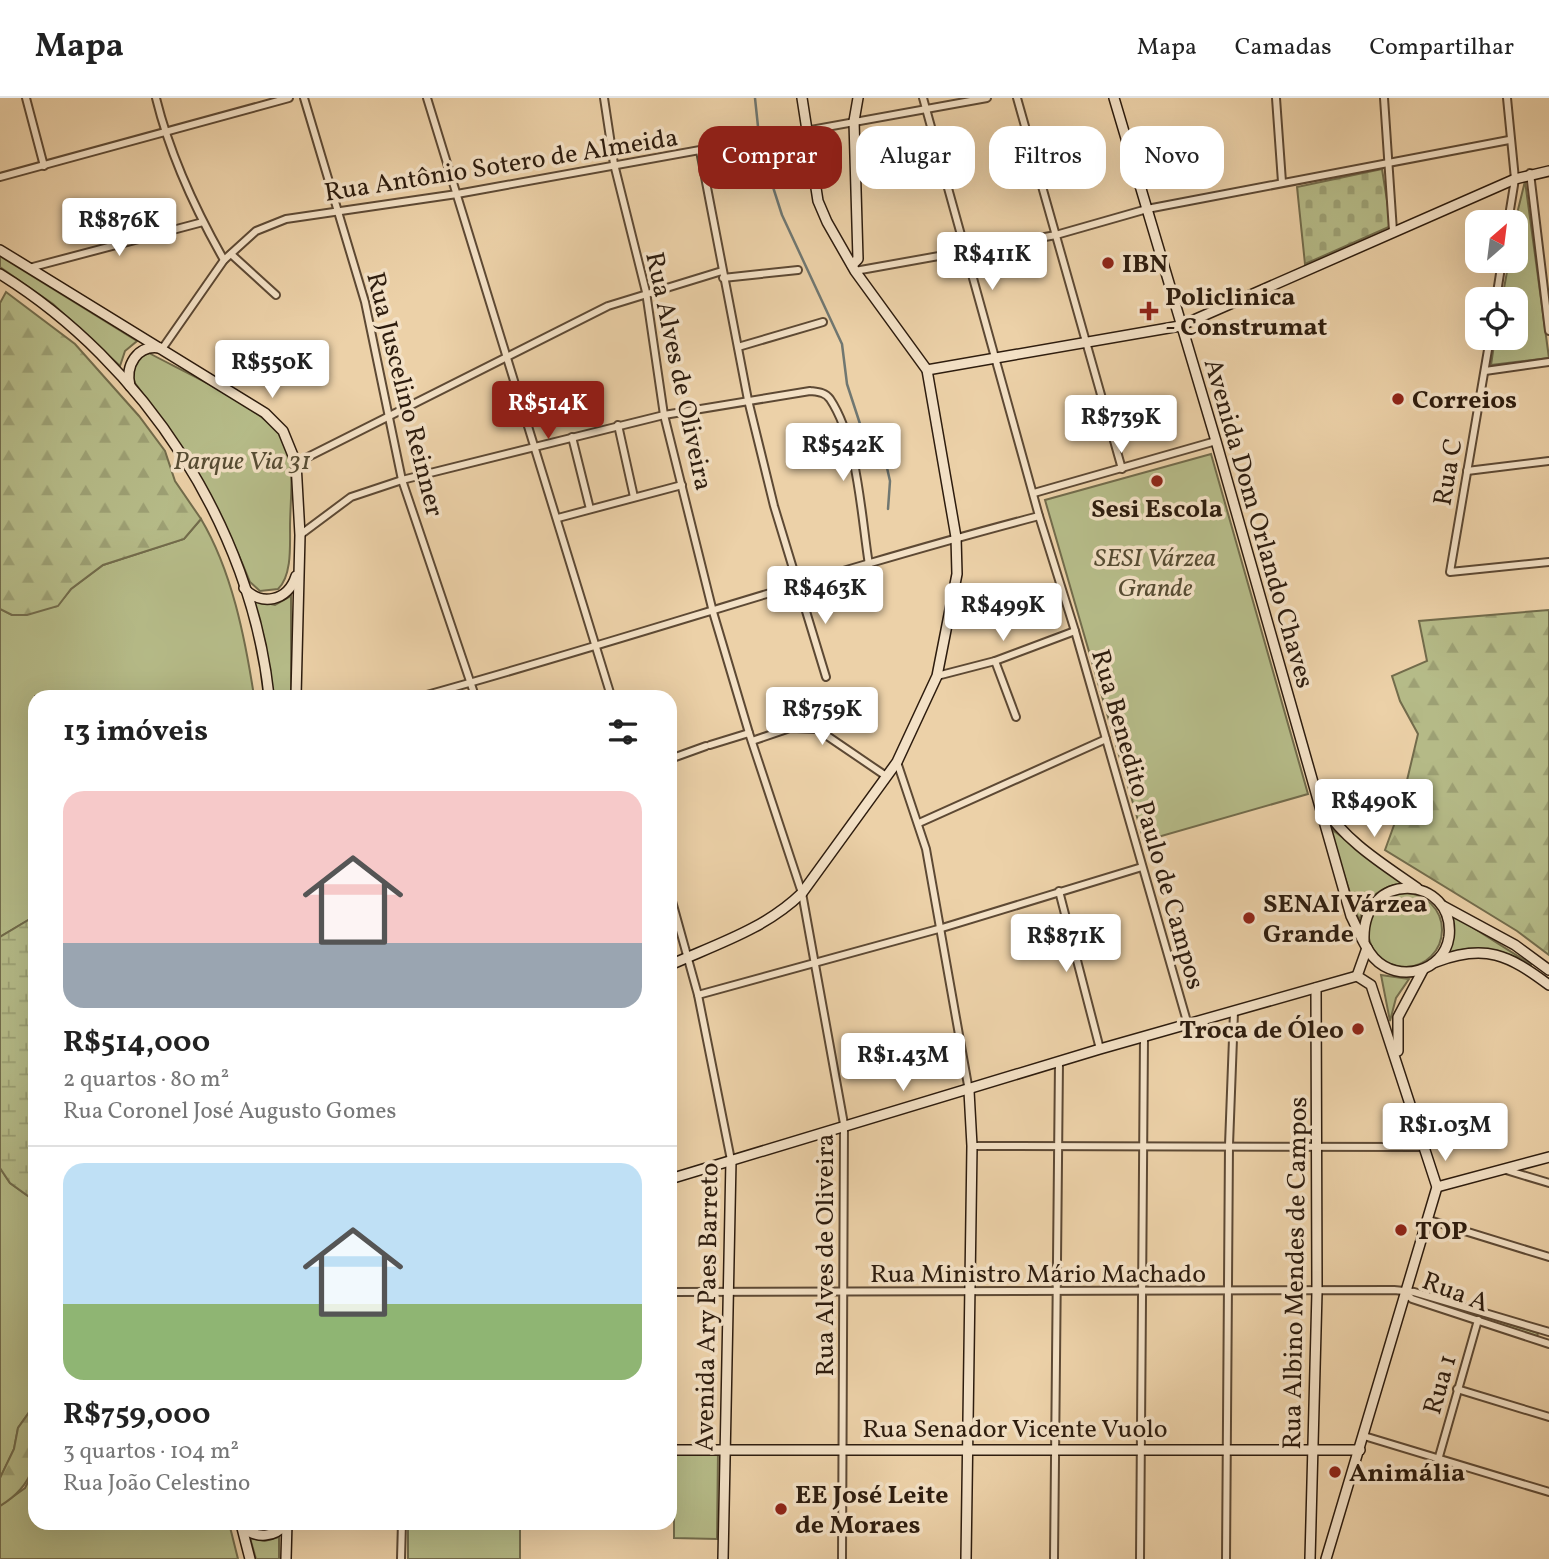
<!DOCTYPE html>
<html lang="pt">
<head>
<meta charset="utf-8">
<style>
	body { margin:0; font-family:Vollkorn,serif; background:#f2f2f2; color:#222; height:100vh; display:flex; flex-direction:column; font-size:26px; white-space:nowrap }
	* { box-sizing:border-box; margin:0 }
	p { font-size:23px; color:#767676 }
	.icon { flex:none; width:38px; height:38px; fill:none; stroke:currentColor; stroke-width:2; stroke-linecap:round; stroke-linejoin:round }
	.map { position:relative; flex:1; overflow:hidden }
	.drawer { position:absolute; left:28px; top:592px; width:649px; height:840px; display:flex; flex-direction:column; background:#fff; border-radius:21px; box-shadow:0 7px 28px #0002 }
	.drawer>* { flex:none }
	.hud { position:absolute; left:698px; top:28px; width:665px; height:63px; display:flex; gap:14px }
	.needle { width:46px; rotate:28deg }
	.buttons { position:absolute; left:1465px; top:112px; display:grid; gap:14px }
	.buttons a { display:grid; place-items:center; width:63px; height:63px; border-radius:14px; background:#fff; box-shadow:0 7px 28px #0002; font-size:35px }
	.price { position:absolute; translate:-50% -60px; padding:0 16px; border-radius:7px; background:#fff; color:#222; font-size:23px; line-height:46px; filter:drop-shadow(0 2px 4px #0008) }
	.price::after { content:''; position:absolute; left:50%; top:42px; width:21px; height:16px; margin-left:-10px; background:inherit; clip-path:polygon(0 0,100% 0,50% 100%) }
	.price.current { background:#8f2418; color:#fff }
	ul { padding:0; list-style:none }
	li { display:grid; align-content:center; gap:14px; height:371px; padding:0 35px }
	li+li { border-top:2px solid #e0e0e0 }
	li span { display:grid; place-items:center; height:217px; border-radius:21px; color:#555 }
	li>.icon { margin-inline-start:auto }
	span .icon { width:126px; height:126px; fill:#fffc; stroke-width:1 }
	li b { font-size:30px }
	h2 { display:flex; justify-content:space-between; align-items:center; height:84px; padding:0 35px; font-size:30px }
	.pill { padding:0 24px; border-radius:21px; background:#fff; box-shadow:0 7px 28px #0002; font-size:24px; line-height:63px }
	.pill.current { background:#8f2418; color:#fff }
	header { display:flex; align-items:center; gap:42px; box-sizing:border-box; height:98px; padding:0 35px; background:#fff; border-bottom:2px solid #e0e0e0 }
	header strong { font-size:33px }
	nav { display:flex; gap:38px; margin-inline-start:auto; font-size:24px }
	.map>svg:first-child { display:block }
	.green { fill:#b6bc89; stroke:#726c4c; stroke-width:2 }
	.forest { fill:url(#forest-firs); stroke:#726c4c; stroke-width:2 }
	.wetland { fill:url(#wetland-marsh); stroke:#726c4c; stroke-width:2 }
	.cemetery { fill:url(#cemetery-stones); stroke:#726c4c; stroke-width:2 }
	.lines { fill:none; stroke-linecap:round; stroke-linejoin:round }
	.stream { stroke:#707771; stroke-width:2.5 }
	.street-casing { stroke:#5d4934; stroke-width:10 }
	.secondary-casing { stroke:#2d1c0e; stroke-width:12 }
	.street { stroke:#f3e1c6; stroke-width:6 }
	.secondary { stroke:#f3e1c6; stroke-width:9 }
	.poi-dot { fill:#8f2418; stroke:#f3e1c6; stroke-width:2.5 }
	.labels { text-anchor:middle; stroke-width:7; stroke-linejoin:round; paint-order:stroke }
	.street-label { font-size:26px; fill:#2d1c0e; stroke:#f3e1c6 }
	.poi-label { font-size:26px; font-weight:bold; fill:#2d1c0e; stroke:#f3e1c6; text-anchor:start }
	.park-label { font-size:26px; font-style:italic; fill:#564c33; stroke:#f3e1c6 }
</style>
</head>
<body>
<header>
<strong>Mapa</strong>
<nav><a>Mapa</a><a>Camadas</a><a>Compartilhar</a></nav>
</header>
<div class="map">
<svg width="1549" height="1461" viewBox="0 0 1549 1461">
	<defs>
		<pattern id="forest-firs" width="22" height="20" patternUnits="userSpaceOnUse" patternTransform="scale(1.75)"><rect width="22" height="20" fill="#b6bc89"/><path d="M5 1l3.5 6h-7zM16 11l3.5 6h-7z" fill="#9da175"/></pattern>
		<pattern id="wetland-marsh" width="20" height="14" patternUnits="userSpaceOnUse" patternTransform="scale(1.75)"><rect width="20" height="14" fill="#b6bc89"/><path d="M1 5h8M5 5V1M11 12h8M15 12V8" fill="none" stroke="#9da175"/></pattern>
		<pattern id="cemetery-stones" width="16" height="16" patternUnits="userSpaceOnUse" patternTransform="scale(1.75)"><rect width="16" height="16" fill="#b6bc89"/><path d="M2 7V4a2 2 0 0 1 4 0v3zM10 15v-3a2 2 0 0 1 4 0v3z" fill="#9da175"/></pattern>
	</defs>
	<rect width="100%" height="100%" fill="#ecd1a8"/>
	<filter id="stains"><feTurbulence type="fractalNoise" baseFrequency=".00286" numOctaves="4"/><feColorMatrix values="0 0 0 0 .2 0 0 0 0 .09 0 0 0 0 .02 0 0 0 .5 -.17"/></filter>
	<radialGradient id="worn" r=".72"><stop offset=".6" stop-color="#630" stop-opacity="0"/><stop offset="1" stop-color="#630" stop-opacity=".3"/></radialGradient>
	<g class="green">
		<polygon points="1525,83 1549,260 1491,267 1495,240 1516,240 1516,201 1502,201 1509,163 1516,163 1515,124"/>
		<polygon points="0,158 137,243 125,253 120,268 53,206 0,169"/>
		<path d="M149,255C183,274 273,312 286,348C295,372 290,404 290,429C290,447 292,478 278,491L260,493L250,484C220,409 184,350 135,285L132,277L136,261Z"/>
		<polygon points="1211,356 1308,696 1144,743 1045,402"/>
		<path d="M201,421C232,473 245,540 254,598H35V818L0,839V511L12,517L57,508L71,491L103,467L184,441Z"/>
		<polygon points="291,498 291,598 273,598 252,502 275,507"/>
		<path d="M1326,722L1334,733L1404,785C1380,788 1367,800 1359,822Z"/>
		<circle cx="1405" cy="832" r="37"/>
		<path d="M1450,815L1532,867C1503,851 1477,845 1445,856L1453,830Z"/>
		<polygon points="1381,877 1409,881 1396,900 1390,923"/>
		<polygon points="0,1070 10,1085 35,1103 35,1306 18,1330 14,1351 0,1380"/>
		<polygon points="1413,1195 1538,1235 1537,1239 1411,1199"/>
		<polygon points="674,1353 718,1354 717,1441 674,1440"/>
		<polygon points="35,1370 35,1424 229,1425 238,1461 0,1461 0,1408 25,1390"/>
		<rect x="408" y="1425" width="112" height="36"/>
		<polygon points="279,1439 279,1461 256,1461 250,1440 265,1443"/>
	</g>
	<g class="forest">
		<polygon points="6,194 75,246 139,318 165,353 175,383 201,421 184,441 103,467 71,491 58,508 27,517 12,517 0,511 0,205"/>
		<polygon points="1549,512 1549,857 1517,833 1385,752 1402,705 1409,706 1410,696 1404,695 1418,636 1400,603 1392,578 1427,563 1419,523"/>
		<path d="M35,1306C35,1351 44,1381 0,1408V1380L14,1351L18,1330Z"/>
	</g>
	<polygon class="wetland" points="35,818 35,1103 10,1085 0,1070 0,839"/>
	<polygon class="cemetery" points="1382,71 1391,128 1305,166 1297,89"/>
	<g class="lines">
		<g class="stream">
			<polyline points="755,0 759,38"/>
			<polyline points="762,55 782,117 842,246 847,286 862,332 885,361 890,383 888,411"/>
		</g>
		<g class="street-casing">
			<g id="street">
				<polyline points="26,0 44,68"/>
				<path d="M156,0C170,57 195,111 224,162"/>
				<polyline points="304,0 365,204 402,382 475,598"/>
				<polyline points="427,0 611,598"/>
				<polyline points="604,0 614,66 646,194 664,317 713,514 749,635 802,795 844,1026 842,1461"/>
				<polyline points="923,0 1039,418 1075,533 1188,927"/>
				<polyline points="1017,0 1122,371"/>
				<polyline points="1276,0 1282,84"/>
				<polyline points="1384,0 1393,133"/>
				<polyline points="1507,0 1515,81 1508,124"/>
				<polyline points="700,53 748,302 774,408 826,579"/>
				<polyline points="1530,75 1549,233"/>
				<polyline points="0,79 289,0"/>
				<polyline points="231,156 276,197"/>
				<polyline points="29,170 203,124"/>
				<polyline points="855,173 1056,137 1147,111 1509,42"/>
				<polyline points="723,180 798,172"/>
				<polyline points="1496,201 1502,163"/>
				<polyline points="1490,240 1450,474 1549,464"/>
				<polyline points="738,249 823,224"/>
				<polyline points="162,251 224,162 256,133 286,121 457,96 987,0"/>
				<polyline points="1485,273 1549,264"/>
				<polyline points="618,327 634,399"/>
				<polyline points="572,339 590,411"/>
				<polyline points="296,365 608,208 722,173"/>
				<polyline points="1467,373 1549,363"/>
				<polyline points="1034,395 1216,343"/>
				<polyline points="558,420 682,387"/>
				<path d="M300,437L351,399L402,382L664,317L810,293C818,294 825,294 830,301C858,343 861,417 869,467"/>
				<polyline points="995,563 1016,619"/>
				<polyline points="937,578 995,563 1075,533"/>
				<path d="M423,598C629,541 832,472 1039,418"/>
				<polyline points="752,643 790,630 817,631 886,678"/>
				<polyline points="710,647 749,635"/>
				<polyline points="670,661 706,648"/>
				<polyline points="897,664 926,751 969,993"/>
				<polyline points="919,725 1106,641"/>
				<polyline points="1059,793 1100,951"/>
				<polyline points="670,796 698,897 731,1062"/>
				<polyline points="698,897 942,830 1142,769"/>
				<polyline points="972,1048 1425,1049"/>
				<polyline points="1506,1072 1549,1085"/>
				<polyline points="1429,1122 1549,1159"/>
				<polyline points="670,1194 1394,1192 1414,1194 1549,1234"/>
				<polyline points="1405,1195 1412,1201 1549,1246"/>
				<polyline points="1457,1291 1549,1319"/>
				<polyline points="1364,1338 1549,1394"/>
				<polyline points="1438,1362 1478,1222"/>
				<polyline points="401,1461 402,1424"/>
				<polyline points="1054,1461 1059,964"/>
				<polyline points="1140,1461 1144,940"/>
				<polyline points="1226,1461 1229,1047 1234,914"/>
			</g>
		</g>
		<g class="secondary-casing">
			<g id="secondary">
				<path d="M1114,0L1216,343L1351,818C1358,832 1364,849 1374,860C1398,886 1444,874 1449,839C1456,777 1361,770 1364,843"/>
				<polyline points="0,152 265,315 283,333 296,365 300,437 296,598"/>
				<polyline points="852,167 858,161 854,23 858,0"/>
				<path d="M0,176C144,265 251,429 269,598"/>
				<polyline points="927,272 1180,228 1515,81 1549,73"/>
				<path d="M130,288C125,268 137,246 160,250"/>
				<path d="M244,490C261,509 288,503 296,478"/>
				<path d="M1323,708C1346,744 1383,766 1417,790"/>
				<polyline points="1443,808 1515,847 1549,872"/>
				<path d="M1436,864C1485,845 1509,857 1549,887"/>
				<path d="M670,867C717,846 765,831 802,795L897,664L937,578L957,476L956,439L927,272L855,173L827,124L818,103L802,0"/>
				<polyline points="1357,878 1367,850"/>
				<polyline points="1398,953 1398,919 1423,872"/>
				<polyline points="670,1081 1100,951 1357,878"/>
				<polyline points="1437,1089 1549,1059"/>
				<polyline points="670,1352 1360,1352"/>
				<path d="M242,1429C257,1441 274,1440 287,1425"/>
				<polyline points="242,1430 250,1461"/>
				<polyline points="286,1461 287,1424"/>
				<polyline points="723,1461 731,1062"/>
				<polyline points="966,1461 972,1048 969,993"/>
				<polyline points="1310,1461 1317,1194 1316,890"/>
				<polyline points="1326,1461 1437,1089 1371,887 1357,878"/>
			</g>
		</g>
		<use href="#street" class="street"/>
		<use href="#secondary" class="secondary"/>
	</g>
	<g class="poi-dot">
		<circle cx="1108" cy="165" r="7"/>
		<path d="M1145.5 202.5h7v7h7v7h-7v7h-7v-7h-7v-7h7z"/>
		<circle cx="1398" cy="301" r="7"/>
		<circle cx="1157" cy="383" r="7"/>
		<circle cx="1249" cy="820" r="7"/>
		<circle cx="1358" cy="931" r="7"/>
		<circle cx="1401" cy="1132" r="7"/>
		<circle cx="1335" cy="1374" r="7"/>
		<circle cx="781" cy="1411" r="7"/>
	</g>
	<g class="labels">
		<g class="street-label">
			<text transform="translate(501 66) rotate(-9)" y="9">Rua Antônio Sotero de Almeida</text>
			<text transform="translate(680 273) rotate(78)" y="9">Rua Alves de Oliveira</text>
			<text transform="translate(406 296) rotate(76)" y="9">Rua Juscelino Reinner</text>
			<text transform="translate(1447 374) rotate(-80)" y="9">Rua C</text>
			<text transform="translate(1260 425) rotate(74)" y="9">Avenida Dom Orlando Chaves</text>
			<text transform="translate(1149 721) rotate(74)" y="9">Rua Benedito Paulo de Campos</text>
			<text transform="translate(824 1157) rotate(-90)" y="9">Rua Alves de Oliveira</text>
			<text x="1038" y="1184">Rua Ministro Mário Machado</text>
			<text transform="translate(1294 1175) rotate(-89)" y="9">Rua Albino Mendes de Campos</text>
			<text transform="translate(1456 1193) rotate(21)" y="9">Rua A</text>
			<text transform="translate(706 1209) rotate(-89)" y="9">Avenida Ary Paes Barreto</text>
			<text transform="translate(1439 1286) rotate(-74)" y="9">Rua 1</text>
			<text x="1015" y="1339">Rua Senador Vicente Vuolo</text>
		</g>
		<g class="poi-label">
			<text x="1122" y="174">IBN</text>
			<text x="1165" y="207">Policlinica<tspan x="1165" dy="30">- Construmat</tspan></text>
			<text x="1412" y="310">Correios</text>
			<text x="1157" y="419" text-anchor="middle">Sesi Escola</text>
			<text x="1263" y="814">SENAI Várzea<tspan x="1263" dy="30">Grande</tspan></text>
			<text x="1344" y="940" text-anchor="end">Troca de Óleo</text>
			<text x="1415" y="1141">TOP</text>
			<text x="1349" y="1383">Animália</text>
			<text x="795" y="1405">EE José Leite<tspan x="795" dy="30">de Moraes</tspan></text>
		</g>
		<g class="park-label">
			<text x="242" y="371">Parque Via 31</text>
			<text x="1155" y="468">SESI Várzea<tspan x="1155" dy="30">Grande</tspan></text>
		</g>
	</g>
	<rect width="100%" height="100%" filter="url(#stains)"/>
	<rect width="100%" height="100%" fill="url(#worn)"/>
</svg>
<div class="buttons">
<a><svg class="needle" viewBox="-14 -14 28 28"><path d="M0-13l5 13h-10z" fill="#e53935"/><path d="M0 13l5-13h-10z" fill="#767676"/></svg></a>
<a><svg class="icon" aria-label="locate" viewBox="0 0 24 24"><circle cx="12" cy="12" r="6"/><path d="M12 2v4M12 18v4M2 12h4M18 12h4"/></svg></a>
</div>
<b class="price" style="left:119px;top:160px">R$876K</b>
<b class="price" style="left:992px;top:194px">R$411K</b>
<b class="price" style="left:272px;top:302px">R$550K</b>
<b class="price current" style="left:548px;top:343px">R$514K</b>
<b class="price" style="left:1121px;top:357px">R$739K</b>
<b class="price" style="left:843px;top:385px">R$542K</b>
<b class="price" style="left:825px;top:528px">R$463K</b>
<b class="price" style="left:1003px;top:545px">R$499K</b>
<b class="price" style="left:822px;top:649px">R$759K</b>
<b class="price" style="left:1374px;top:741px">R$490K</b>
<b class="price" style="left:1066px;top:876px">R$871K</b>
<b class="price" style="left:903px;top:995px">R$1.43M</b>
<b class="price" style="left:1445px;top:1065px">R$1.03M</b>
<div class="hud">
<a class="pill current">Comprar</a>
<a class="pill">Alugar</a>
<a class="pill">Filtros</a>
<a class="pill">Novo</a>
</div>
<section class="drawer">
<h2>13 imóveis<svg class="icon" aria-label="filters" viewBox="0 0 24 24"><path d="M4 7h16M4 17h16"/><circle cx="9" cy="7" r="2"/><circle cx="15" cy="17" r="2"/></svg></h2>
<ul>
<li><span style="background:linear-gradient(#f6c9c9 70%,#9aa5b1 0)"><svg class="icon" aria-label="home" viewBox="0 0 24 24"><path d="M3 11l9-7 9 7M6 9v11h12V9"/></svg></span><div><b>R$514,000</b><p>2 quartos · 80 m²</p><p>Rua Coronel José Augusto Gomes</p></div></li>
<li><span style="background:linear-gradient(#bfe0f5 65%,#8fb573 0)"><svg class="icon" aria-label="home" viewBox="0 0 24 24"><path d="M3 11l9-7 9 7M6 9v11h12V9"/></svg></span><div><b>R$759,000</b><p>3 quartos · 104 m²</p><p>Rua João Celestino</p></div></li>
</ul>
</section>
</div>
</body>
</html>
